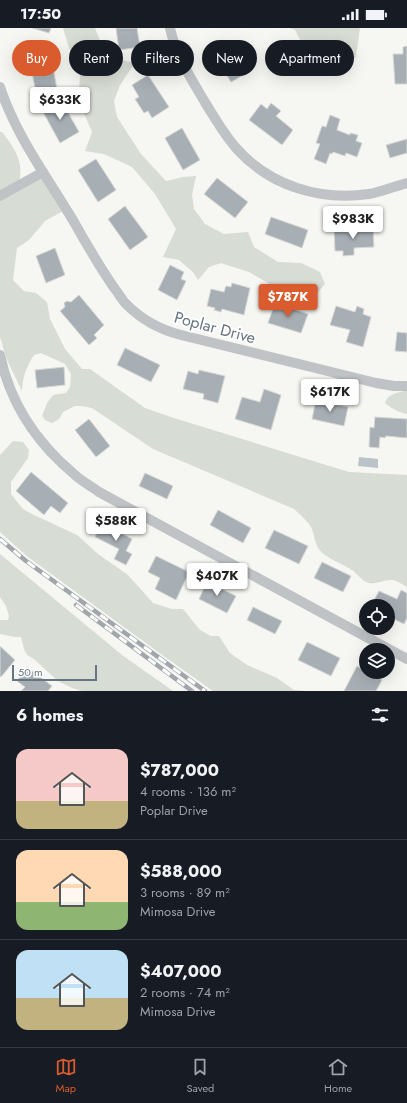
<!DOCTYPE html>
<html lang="en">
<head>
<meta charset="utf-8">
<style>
	body { margin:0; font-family:Jost,sans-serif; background:#20242c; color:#f1f3f6; height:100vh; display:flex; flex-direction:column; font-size:15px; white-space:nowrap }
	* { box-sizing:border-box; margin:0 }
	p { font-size:13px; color:#9ea1a6 }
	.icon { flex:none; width:22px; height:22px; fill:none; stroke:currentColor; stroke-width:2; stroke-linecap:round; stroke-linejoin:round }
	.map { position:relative; height:663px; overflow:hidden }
	.details { display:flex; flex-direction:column; background:#171b24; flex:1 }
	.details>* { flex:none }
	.guide { position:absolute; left:12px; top:12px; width:383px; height:36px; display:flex; gap:8px }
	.fabs { position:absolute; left:359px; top:571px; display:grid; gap:8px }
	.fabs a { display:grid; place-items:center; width:36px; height:36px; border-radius:50%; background:#171b24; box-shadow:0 4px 16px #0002; font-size:20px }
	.scale { position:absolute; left:12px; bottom:10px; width:85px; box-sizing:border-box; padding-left:4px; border:2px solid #667582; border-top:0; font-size:11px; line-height:14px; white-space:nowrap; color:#667582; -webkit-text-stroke:3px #fff; paint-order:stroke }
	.price { position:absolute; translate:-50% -34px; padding:0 9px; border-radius:4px; background:#fff; color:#222; font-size:13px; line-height:26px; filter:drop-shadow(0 1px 2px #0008) }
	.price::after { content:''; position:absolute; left:50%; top:24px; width:12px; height:9px; margin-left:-6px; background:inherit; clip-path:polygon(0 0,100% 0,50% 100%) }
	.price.active { background:#da5b2e; color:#fff }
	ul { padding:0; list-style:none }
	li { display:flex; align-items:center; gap:12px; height:100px; padding:0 16px }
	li+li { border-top:1px solid #363941 }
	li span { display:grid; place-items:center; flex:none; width:112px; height:80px; border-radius:12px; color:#555 }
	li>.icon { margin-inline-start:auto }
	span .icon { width:48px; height:48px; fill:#fffc; stroke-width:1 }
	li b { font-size:17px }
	h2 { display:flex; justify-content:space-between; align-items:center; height:48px; padding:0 16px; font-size:17px }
	.pill { padding:0 14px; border-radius:18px; background:#171b24; box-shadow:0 4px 16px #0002; font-size:14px; line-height:36px }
	.pill.active { background:#da5b2e; color:#fff }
	.status { display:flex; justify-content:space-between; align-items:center; height:28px; padding:0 20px; background:#171b24; direction:ltr }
	.status svg { height:11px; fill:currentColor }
	.menu { display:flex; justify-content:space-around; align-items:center; height:56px; border-top:1px solid #363941; background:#171b24; font-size:11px; color:#9ea1a6 }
	.menu a { display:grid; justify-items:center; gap:2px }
	.menu .active { color:#da5b2e }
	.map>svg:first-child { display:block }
	.green { fill:#d7dcd4 }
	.water { fill:#b9c3c8 }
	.building { fill:#a8afb4; stroke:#d7d7d5 }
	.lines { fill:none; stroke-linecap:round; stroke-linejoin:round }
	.minor { stroke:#bfc3c6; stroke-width:10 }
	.rail-casing { stroke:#a0a6ab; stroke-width:4.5 }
	.rail { stroke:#fff; stroke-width:3; stroke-dasharray:9; stroke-linecap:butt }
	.labels { text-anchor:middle; stroke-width:4; stroke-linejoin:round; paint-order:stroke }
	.street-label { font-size:16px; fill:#667582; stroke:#fff }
</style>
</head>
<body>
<div class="status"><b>17:50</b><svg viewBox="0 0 49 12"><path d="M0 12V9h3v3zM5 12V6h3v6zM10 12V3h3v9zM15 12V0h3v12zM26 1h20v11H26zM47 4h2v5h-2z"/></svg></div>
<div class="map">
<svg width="407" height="663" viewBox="0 0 407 663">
	<rect width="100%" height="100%" fill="#f6f6f2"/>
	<g class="green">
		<polygon points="63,0 95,0 105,25 116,31 135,35 120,57 114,73 117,89 141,126 166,153 183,149 196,148 192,167 194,181 205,196 224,206 248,204 254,219 278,234 301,235 320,244 325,256 311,272 297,273 279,268 268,255 249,244 221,235 209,239 198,252 193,244 179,232 163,229 176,201 155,166 132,139 104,126 85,123 92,104 83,83 67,73 79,62 80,48 68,17"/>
		<polygon points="290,0 360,0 356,29 337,44 314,41 299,30 302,15 295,2"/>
		<path d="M0,104H2C16,122 25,135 18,159L42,146L65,182L45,193L29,212L17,220L13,252L24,263L36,265L47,274L50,291L65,321L82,341H90L145,380L174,390L349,444L407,447V559C403,557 398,553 393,552C384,551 374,558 366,554C363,553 356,545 352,542C343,536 325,530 319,521C315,516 315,510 313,504C310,494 301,488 294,481L153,421L92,380L82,378H75L63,384L59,391L52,395L45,392L42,388L47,375L53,367L66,365L70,359L71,346L65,336L41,325L34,327C26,340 23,347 22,363L7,332L0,309Z"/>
		<path d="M404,363H407V386C398,384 392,381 385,375C388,366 396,365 404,363Z"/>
		<polygon points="13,413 23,414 29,422 28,430 11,454 11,466 23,481 34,487 77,507 98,526 128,547 153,575 172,581 183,581 200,602 211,608 219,608 230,625 247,637 277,650 294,662 306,663 213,663 165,629 28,529 0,504 0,427"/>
		<polygon points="0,526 122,627 173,663 82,663 72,660 58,653 34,631 27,627 24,621 21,609 15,609 0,606 0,592 8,592 9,588 6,578 0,569"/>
	</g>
	<polygon class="water" points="359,429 378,431 378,440 358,438"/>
	<g class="building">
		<polygon points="32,0 51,0 49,5"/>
		<polygon points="116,0 137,0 140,19 119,22"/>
		<polygon points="229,15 234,23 241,19 249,33 242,37 247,45 231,54 213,25"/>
		<polygon points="407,18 407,56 395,56 393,26 403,26 403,19"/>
		<polygon points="50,24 57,61 36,65 29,29"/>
		<polygon points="148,47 169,79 152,90 148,83 144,85 135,71 139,69 132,57"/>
		<polygon points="61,72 79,104 60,115 42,82"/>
		<polygon points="271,75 281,83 276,88 293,102 282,117 249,92 261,76 267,81"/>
		<polygon points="330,87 340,91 337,102 350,107 350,105 358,107 356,113 362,115 357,129 346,125 345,128 333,124 332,126 330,125 326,136 314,131 320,116 316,115 322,98 326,99"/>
		<polygon points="182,100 200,132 183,142 165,110"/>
		<polygon points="407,111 407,125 390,130 386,117"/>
		<polygon points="96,131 116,162 98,174 78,142"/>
		<polygon points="217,150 248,174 235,190 204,166"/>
		<polygon points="125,178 148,209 130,222 108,191"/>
		<polygon points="271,189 308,202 302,220 265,206"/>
		<polygon points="373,200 374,219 354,220 354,227 343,228 343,223 335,223 334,202"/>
		<polygon points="55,220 65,247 46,255 36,228"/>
		<polygon points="170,237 184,244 181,251 186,253 177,272 158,262"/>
		<polygon points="232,255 250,260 244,287 222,281 221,284 214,282 215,280 207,278 211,261 224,264 226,258 231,259"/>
		<polygon points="79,267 104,297 94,307 97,310 89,317 60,283 65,279 64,275 67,273 71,274"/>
		<polygon points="275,275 308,286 301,305 268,295"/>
		<polygon points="336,278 355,284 357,278 364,281 363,286 371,289 363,319 346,314 350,302 330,297"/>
		<polygon points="397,304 407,305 407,324 395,323"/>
		<polygon points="125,320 160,337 151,354 117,337"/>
		<polygon points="64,339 65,357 37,360 35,342"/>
		<polygon points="199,342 225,348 218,375 203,371 204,366 183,361 188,343 198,346"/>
		<polygon points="264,361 281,367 271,402 235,391 242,369 260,374"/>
		<polygon points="316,372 348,379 344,398 312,391"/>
		<polygon points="375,389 407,391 407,410 386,408 385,410 380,409 379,420 369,419 370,399 374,400"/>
		<polygon points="89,391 110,418 96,429 75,402"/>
		<polygon points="31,444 68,475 60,485 51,478 44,487 16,463"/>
		<polygon points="145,445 173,458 167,471 139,458"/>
		<polygon points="218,482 251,500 243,515 210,497"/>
		<polygon points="102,495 132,511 126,523 132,526 126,537 114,531 119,521 95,509"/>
		<polygon points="274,502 308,518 299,536 265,520"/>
		<polygon points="156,528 189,544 176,572 155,561 160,550 148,544"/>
		<polygon points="322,534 351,548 343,564 314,550"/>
		<polygon points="207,554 236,568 227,585 199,571"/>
		<polygon points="401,562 407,565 407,590 404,596 388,588 388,578 371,578 379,563 397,571"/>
		<polygon points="253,579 282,593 275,606 247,592"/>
		<polygon points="307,614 340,630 331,648 298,632"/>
		<polygon points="0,618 15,632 1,649 0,648"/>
		<polygon points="357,638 382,652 376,663 344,663"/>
		<polygon points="27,639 52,658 48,663 21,663 25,659 17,653"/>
	</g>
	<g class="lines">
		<g class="minor">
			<path d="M170,0C176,28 192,52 206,76C216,92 225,108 237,121C270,158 320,173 369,166C382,164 395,158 407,155"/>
			<path d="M0,59C16,108 48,150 74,194C87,217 100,240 115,261C119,266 122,272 126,276C141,291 161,302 181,307L376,355L394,358H407"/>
			<polyline points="0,168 43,144"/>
			<path d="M0,327C10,375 37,415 74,446C81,453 91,458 99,464L407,631"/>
		</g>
		<g class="rail-casing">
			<g id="rail">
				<polyline points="0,511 26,533 205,663"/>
				<polyline points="76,577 192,663"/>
			</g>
		</g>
		<use href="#rail" class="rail"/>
	</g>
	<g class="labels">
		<g class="street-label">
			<text transform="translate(215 299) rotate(15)" y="6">Poplar Drive</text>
		</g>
	</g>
</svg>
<div class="fabs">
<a><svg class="icon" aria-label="locate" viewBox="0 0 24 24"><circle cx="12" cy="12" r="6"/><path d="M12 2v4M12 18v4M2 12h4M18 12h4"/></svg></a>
<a><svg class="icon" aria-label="layers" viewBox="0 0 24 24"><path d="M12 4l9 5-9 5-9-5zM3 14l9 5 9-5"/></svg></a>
</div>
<div class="scale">50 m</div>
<b class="price" style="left:60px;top:93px">$633K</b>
<b class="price" style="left:353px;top:212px">$983K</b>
<b class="price active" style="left:288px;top:290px">$787K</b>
<b class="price" style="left:330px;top:385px">$617K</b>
<b class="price" style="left:116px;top:514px">$588K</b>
<b class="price" style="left:217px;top:569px">$407K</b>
<div class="guide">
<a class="pill active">Buy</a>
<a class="pill">Rent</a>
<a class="pill">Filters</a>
<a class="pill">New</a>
<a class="pill">Apartment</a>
</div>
</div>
<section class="details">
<h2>6 homes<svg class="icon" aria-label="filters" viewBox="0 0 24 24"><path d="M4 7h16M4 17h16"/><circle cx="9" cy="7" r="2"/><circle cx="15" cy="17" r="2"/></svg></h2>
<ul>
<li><span style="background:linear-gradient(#f6c9c9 65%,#c2b280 0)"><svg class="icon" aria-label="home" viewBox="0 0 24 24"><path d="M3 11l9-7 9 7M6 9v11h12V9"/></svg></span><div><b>$787,000</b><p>4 rooms · 136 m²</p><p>Poplar Drive</p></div></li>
<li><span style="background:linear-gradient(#ffd9b3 65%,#8fb573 0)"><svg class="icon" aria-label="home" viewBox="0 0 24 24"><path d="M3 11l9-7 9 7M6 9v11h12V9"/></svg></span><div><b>$588,000</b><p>3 rooms · 89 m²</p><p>Mimosa Drive</p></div></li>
<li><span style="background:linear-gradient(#bfe0f5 60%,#c2b280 0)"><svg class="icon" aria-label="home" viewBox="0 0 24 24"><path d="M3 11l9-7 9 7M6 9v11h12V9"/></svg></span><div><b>$407,000</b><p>2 rooms · 74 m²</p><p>Mimosa Drive</p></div></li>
</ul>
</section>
<nav class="menu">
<a class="active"><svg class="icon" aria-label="map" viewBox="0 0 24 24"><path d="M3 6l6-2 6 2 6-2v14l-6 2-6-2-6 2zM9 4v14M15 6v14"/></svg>Map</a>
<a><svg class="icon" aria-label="saved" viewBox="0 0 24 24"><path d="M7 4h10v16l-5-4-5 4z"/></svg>Saved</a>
<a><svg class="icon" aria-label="home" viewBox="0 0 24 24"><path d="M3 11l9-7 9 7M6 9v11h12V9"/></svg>Home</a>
</nav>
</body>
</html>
